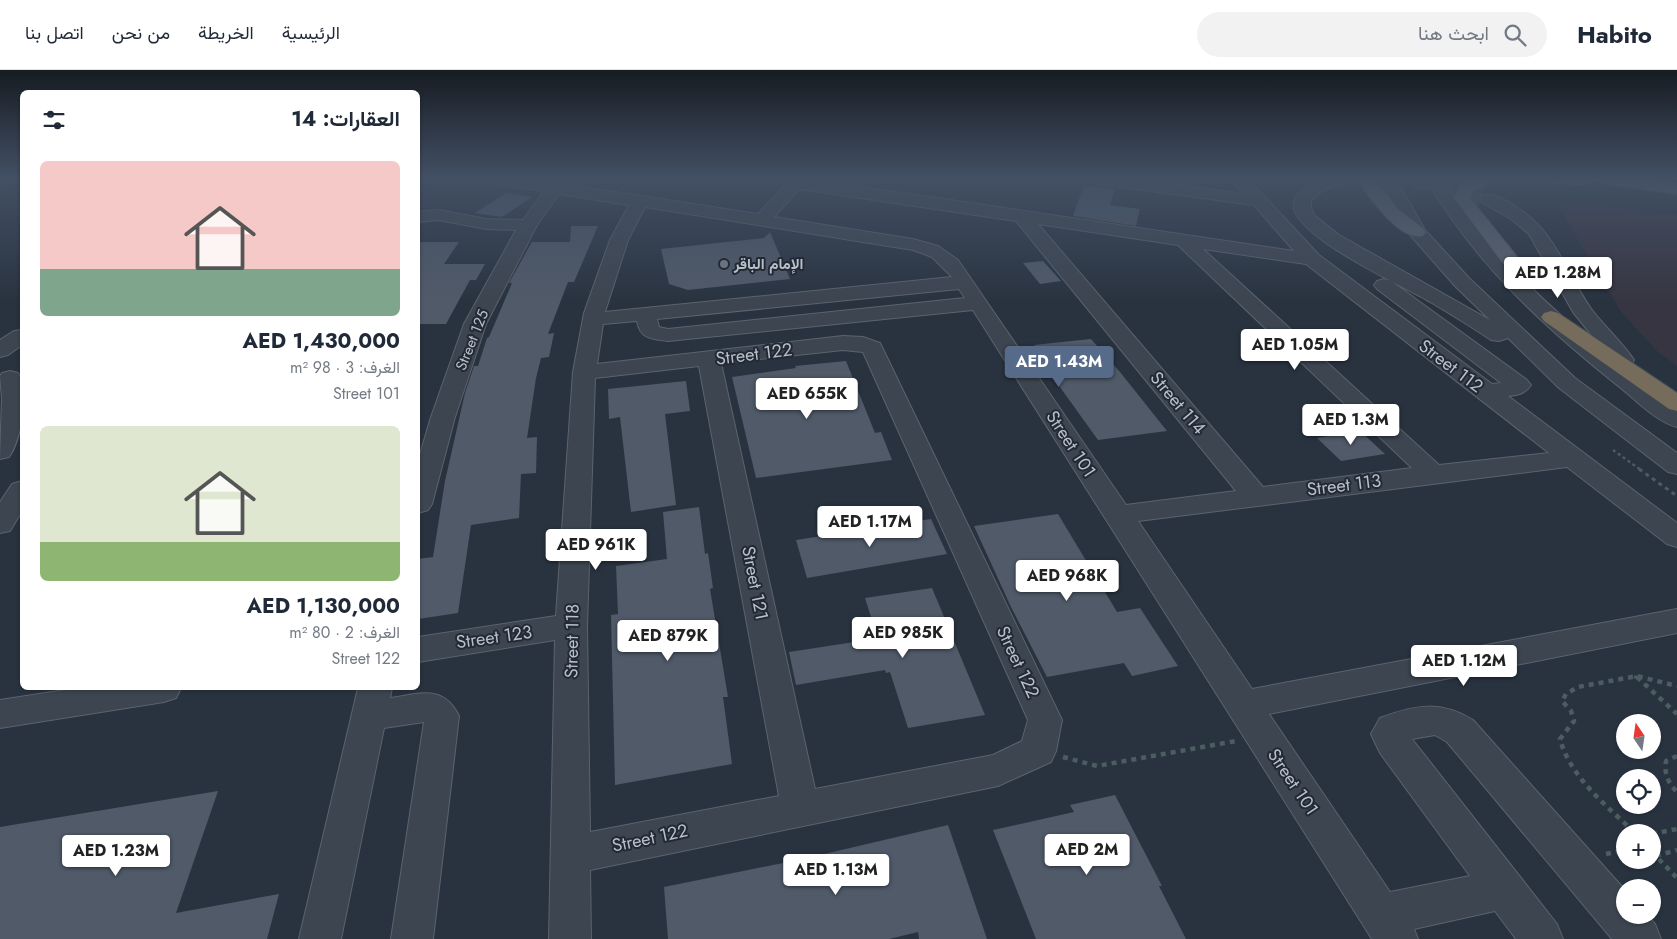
<!DOCTYPE html>
<html lang="ar">
<head>
<meta charset="utf-8">
<style>
	body { margin:0; font-family:Jost,Vazirmatn,sans-serif; background:#f2f2f3; color:#1f2937; direction:rtl; height:100vh; display:flex; flex-direction:column; font-size:19px; white-space:nowrap }
	* { box-sizing:border-box; margin:0 }
	p { font-size:16px; color:#747a83 }
	.icon { flex:none; width:28px; height:28px; fill:none; stroke:currentColor; stroke-width:2; stroke-linecap:round; stroke-linejoin:round }
	.map { position:relative; flex:1; overflow:hidden; direction:ltr }
	.drawer { position:absolute; left:20px; top:20px; width:400px; height:600px; display:flex; flex-direction:column; background:#fff; border-radius:8px; box-shadow:0 1px 4px #0004; direction:rtl }
	.drawer>* { flex:none }
	.needle { width:32px; rotate:347deg }
	.fabs { position:absolute; left:1616px; top:644px; display:grid; gap:10px }
	.fabs a { display:grid; place-items:center; width:45px; height:45px; border-radius:50%; background:#fff; box-shadow:0 1px 4px #0004; font-size:25px }
	.price { position:absolute; translate:-50% -42px; padding:0 11px; border-radius:5px; background:#fff; color:#222; font-size:16px; line-height:32px; filter:drop-shadow(0 1px 2px #0008) }
	.price::after { content:''; position:absolute; left:50%; top:30px; width:15px; height:11px; margin-left:-8px; background:inherit; clip-path:polygon(0 0,100% 0,50% 100%) }
	.price.selected { background:#566a8a; color:#fff }
	ul { padding:0; list-style:none }
	li { display:grid; align-content:center; gap:10px; height:265px; padding:0 20px }
	li span { display:grid; place-items:center; height:155px; border-radius:8px; color:#555 }
	li>.icon { margin-inline-start:auto }
	span .icon { width:90px; height:90px; fill:#fffc; stroke-width:1 }
	li b { font-size:21px }
	h2 { display:flex; justify-content:space-between; align-items:center; height:60px; padding:0 20px; font-size:21px }
	header { display:flex; align-items:center; gap:30px; box-sizing:border-box; height:70px; padding:0 25px; background:#fff; border-bottom:1px solid #e0e1e3 }
	header strong { font-size:24px }
	nav { display:flex; gap:28px; margin-inline-start:auto; font-size:18px }
	.search { width:350px; height:45px; background:#f2f2f3; display:flex; align-items:center; gap:12px; box-sizing:border-box; padding:0 18px; border-radius:28px; color:#747a83; font-size:19px }
	.map>svg:first-child { display:block }
	.medical { fill:#373542 }
	.building { fill:#505a69 }
	.lines { fill:none; stroke-linecap:round; stroke-linejoin:round }
	.minor-tunnel { stroke:#3f4855; stroke-width:18; stroke-dasharray:18 9; stroke-linecap:butt }
	.minor-casing { stroke:#5b636e; stroke-width:2 }
	.major-casing { stroke:#474e5a; stroke-width:2 }
	.highway-casing { stroke:#48505b; stroke-width:2 }
	.path-far2 { stroke:#4b5d60; stroke-width:2.5; stroke-dasharray:3 3; stroke-linecap:butt }
	.path-far1 { stroke:#4b5d60; stroke-width:3; stroke-dasharray:4 4; stroke-linecap:butt }
	.path { stroke:#4b5d60; stroke-width:4.5; stroke-dasharray:5 5; stroke-linecap:butt }
	.minor { fill:#3d4550; fill-rule:evenodd }
	.major { fill:#5c6470; fill-rule:evenodd }
	.highway { fill:#756c5b; fill-rule:evenodd }
	.worship-dot { fill:#6b7280; stroke:#222a36; stroke-width:2 }
	.labels { text-anchor:middle; stroke-width:4; stroke-linejoin:round; paint-order:stroke }
	.far-poi-label { font-size:15px; font-weight:bold; fill:#bac0ca; stroke:#222a36; text-anchor:start }
	.far-street-label { font-size:15px; fill:#bac0ca; stroke:#222a36 }
	.street-label { font-size:18px; fill:#bac0ca; stroke:#222a36 }
</style>
</head>
<body>
<header>
<strong>Habito</strong>
<div class="search"><svg class="icon" aria-label="search" viewBox="0 0 24 24"><circle cx="10" cy="10" r="6"/><path d="M15 15l6 6"/></svg>ابحث هنا</div>
<nav><a>الرئيسية</a><a>الخريطة</a><a>من نحن</a><a>اتصل بنا</a></nav>
</header>
<div class="map">
<svg width="1677" height="869" viewBox="0 0 1677 869">
	<rect width="100%" height="100%" fill="#293340"/>
	<polygon class="medical" points="1571,132 1677,145 1677,296 1658,282 1621,242 1559,137"/>
	<g class="building">
		<polygon points="1084,115 1115,119 1110,135 1140,139 1136,156 1073,146"/>
		<polygon points="506,123 532,127 502,147 475,143"/>
		<polygon points="571,156 598,156 574,212 568,212 548,264 554,263 549,287 541,288 536,308 527,368 537,367 536,403 521,404 519,448 471,455 458,543 418,549 418,489 433,487 445,411 465,323 474,296 478,296 487,268 489,267 512,213 509,213 532,172 570,172"/>
		<polygon points="770,162 790,209 688,220 669,214 661,179 764,168"/>
		<polygon points="418,172 459,172 444,194 485,194 476,210 470,210 446,254 418,254"/>
		<polygon points="1043,191 1061,211 1040,214 1023,193"/>
		<polygon points="1091,269 1120,302 1167,361 1098,370 1057,313 1060,312 1034,275"/>
		<polygon points="846,291 875,363 881,362 892,390 756,408 732,307 796,298 795,296"/>
		<polygon points="686,311 690,341 665,344 676,435 631,442 620,347 609,349 608,319"/>
		<polygon points="1360,361 1385,384 1341,391 1317,368"/>
		<polygon points="699,437 705,484 708,483 713,518 710,519 728,627 723,627 732,694 615,715 611,545 618,544 616,496 667,489 663,442"/>
		<polygon points="1058,444 1117,542 1140,538 1178,596 1132,606 1124,593 1047,607 1011,537 974,456"/>
		<polygon points="931,449 947,484 807,508 796,470"/>
		<polygon points="932,518 985,645 908,658 890,602 886,603 885,600 796,615 789,582 874,569 874,567 877,566 865,528"/>
		<polygon points="218,721 176,843 279,824 267,869 0,869 0,757"/>
		<polygon points="1115,725 1162,816 1159,816 1186,869 1036,869 993,760 1074,742 1070,735"/>
		<polygon points="948,755 987,869 919,869 918,862 889,869 668,869 664,817 803,789"/>
	</g>
	<g class="lines">
		<g class="minor-tunnel">
			<polyline points="1412,109 1449,116 1489,129"/>
			<polyline points="1335,111 1343,109"/>
		</g>
		<g class="minor-casing">
			<g id="minor">
				<path d="M488,109H531L758,144L791,109H808L1294,181L1254,135L1099,114L1093,112L1091,109H1139L1243,124L1231,109H1248L1319,185L1492,314L1501,313L1377,219L1374,215L1377,211L1384,209L1391,211L1527,310L1531,315C1525,324 1518,325 1508,326L1677,453V477L1667,474L1567,397L1138,451L1252,619L1677,539V563L1269,644L1390,822L1470,806L1380,683L1371,664L1380,648C1415,635 1440,630 1473,650L1625,820V845H1647L1655,854L1661,869H1612L1447,672L1435,665L1412,669L1557,854L1563,869H1516L1495,841L1414,859L1418,869H1372L973,240L668,271C652,269 640,269 637,251L603,254L597,294L843,266L863,267L880,273L1062,650L1056,681L1051,692L998,716L590,800L591,869H549L555,570L418,592V567L556,546L573,302L584,243L610,170L629,135L559,124L537,155L486,254L455,347L432,434L428,440L418,443V391L431,347L464,254L516,160L486,159L439,150L418,152V142L439,140L486,149L523,150L544,121L496,114L490,112ZM799,119L1016,151L1236,421L1126,435L958,190L938,176L913,169L774,147ZM645,137L913,180L932,187L952,207L605,242L628,170ZM1038,154L1178,175L1412,398L1263,417ZM1203,179L1306,194L1549,383L1439,395ZM959,219L965,228L668,259L659,257L657,249ZM843,280L863,282L1028,650L1022,671L993,685L815,719L721,293ZM699,296L779,726L590,762L587,556L595,308Z"/>
				<path d="M1323,109L1343,111L1341,114L1323,120L1311,131V138L1314,145L1339,165L1490,250L1455,216L1411,166L1380,109H1396L1425,160L1469,208L1575,308L1677,383V404L1668,402L1559,318L1508,268L1499,271L1491,270C1472,257 1452,245 1432,233C1403,216 1303,171 1294,139C1290,123 1312,113 1323,109Z"/>
				<path d="M1426,109H1442C1486,178 1543,233 1606,283L1573,242L1529,164L1511,149L1483,133L1481,129L1483,125C1493,123 1500,128 1508,132C1556,158 1563,199 1592,240C1605,257 1622,272 1634,290L1631,295L1622,297L1677,338V357C1657,352 1638,332 1622,319C1544,257 1477,196 1426,109Z"/>
				<polygon points="22,260 22,275 8,285 0,287 0,270 14,261"/>
				<path d="M10,301L18,303C30,320 21,370 9,387L0,389L2,328L0,306L2,303Z"/>
				<polygon points="22,411 22,441 10,461 0,463 0,432 12,414"/>
				<polygon points="78,618 181,618 176,628 164,632 0,658 0,630"/>
				<path d="M358,618H392L390,628C420,624 443,614 459,646L433,869H391L424,652L384,658L341,869H299Z"/>
			</g>
		</g>
		<g class="major-casing">
			<g id="major">
				<path d="M1357,109H1374L1398,139L1423,158L1426,162L1423,166C1400,172 1369,127 1357,109Z"/>
				<polygon points="1468,109 1496,109 1494,112 1474,120 1470,128 1523,194 1526,203 1520,215 1513,217 1506,215 1503,211 1506,203 1504,195 1454,128 1459,116"/>
				<path d="M1550,109H1644L1677,114V124L1604,114L1596,110C1589,118 1563,115 1552,112Z"/>
			</g>
		</g>
		<g class="highway-casing">
			<polygon id="highway" points="1551,241 1558,243 1677,323 1677,341 1669,339 1544,251 1541,247 1544,243"/>
		</g>
		<polyline class="path-far2" points="1613,380 1641,400"/>
		<g class="path-far1">
			<polyline points="1639,399 1677,426"/>
			<polyline points="1634,607 1640,607"/>
		</g>
		<g class="path">
			<polyline points="1637,607 1677,644"/>
			<path d="M1677,686L1666,691C1664,705 1668,712 1677,722"/>
			<polyline points="1063,687 1097,696 1236,671"/>
			<path d="M1634,762C1607,736 1570,707 1560,669L1574,651L1571,641L1562,631L1566,624L1578,617L1637,606L1677,616"/>
			<polyline points="1652,764 1677,759"/>
			<polyline points="1652,782 1677,808"/>
			<polyline points="1606,784 1625,780"/>
			<polyline points="1656,786 1677,780"/>
		</g>
		<use href="#minor" class="minor"/>
		<use href="#major" class="major"/>
		<use href="#highway" class="highway"/>
	</g>
	<linearGradient id="sky" x2="0" y2="1"><stop stop-color="#171c23"/><stop offset="0.47" stop-color="#435064"/><stop offset="1" stop-color="#435064" stop-opacity="0"/></linearGradient>
	<rect width="1677" height="231" fill="url(#sky)"/>
	<circle class="worship-dot" cx="724" cy="194" r="5"/>
	<g class="labels">
		<g class="far-poi-label">
			<text x="734" y="199">الإمام الباقر</text>
		</g>
		<g class="far-street-label">
			<text transform="translate(472 270) rotate(-68)" y="5">Street 125</text>
		</g>
		<g class="street-label">
			<text transform="translate(754 284) rotate(-7)" y="6">Street 122</text>
			<text transform="translate(1451 296) rotate(37)" y="6">Street 112</text>
			<text transform="translate(1178 333) rotate(50)" y="6">Street 114</text>
			<text transform="translate(1071 374) rotate(57)" y="6">Street 101</text>
			<text transform="translate(1344 415) rotate(-7)" y="6">Street 113</text>
			<text transform="translate(755 513) rotate(79)" y="6">Street 121</text>
			<text transform="translate(494 567) rotate(-8)" y="6">Street 123</text>
			<text transform="translate(572 571) rotate(-89)" y="6">Street 118</text>
			<text transform="translate(1018 592) rotate(65)" y="6">Street 122</text>
			<text transform="translate(1293 712) rotate(56)" y="6">Street 101</text>
			<text transform="translate(650 768) rotate(-12)" y="6">Street 122</text>
		</g>
	</g>
</svg>
<div class="fabs">
<a><svg class="needle" viewBox="-14 -14 28 28"><path d="M0-13l5 13h-10z" fill="#e53935"/><path d="M0 13l5-13h-10z" fill="#747a83"/></svg></a>
<a><svg class="icon" aria-label="locate" viewBox="0 0 24 24"><circle cx="12" cy="12" r="6"/><path d="M12 2v4M12 18v4M2 12h4M18 12h4"/></svg></a>
<a>+</a>
<a>−</a>
</div>
<b class="price" style="left:1558px;top:229px">AED 1.28M</b>
<b class="price" style="left:1295px;top:301px">AED 1.05M</b>
<b class="price selected" style="left:1059px;top:318px">AED 1.43M</b>
<b class="price" style="left:807px;top:350px">AED 655K</b>
<b class="price" style="left:1351px;top:376px">AED 1.3M</b>
<b class="price" style="left:870px;top:478px">AED 1.17M</b>
<b class="price" style="left:596px;top:501px">AED 961K</b>
<b class="price" style="left:1067px;top:532px">AED 968K</b>
<b class="price" style="left:903px;top:589px">AED 985K</b>
<b class="price" style="left:668px;top:592px">AED 879K</b>
<b class="price" style="left:1464px;top:617px">AED 1.12M</b>
<b class="price" style="left:1087px;top:806px">AED 2M</b>
<b class="price" style="left:116px;top:807px">AED 1.23M</b>
<b class="price" style="left:836px;top:826px">AED 1.13M</b>
<section class="drawer">
<h2>العقارات: 14<svg class="icon" aria-label="filters" viewBox="0 0 24 24"><path d="M4 7h16M4 17h16"/><circle cx="9" cy="7" r="2"/><circle cx="15" cy="17" r="2"/></svg></h2>
<ul>
<li><span style="background:linear-gradient(#f6c9c9 70%,#7fa58c 0)"><svg class="icon" aria-label="home" viewBox="0 0 24 24"><path d="M3 11l9-7 9 7M6 9v11h12V9"/></svg></span><div><b>AED 1,430,000</b><p>الغرف: 3 · 98 m²</p><p>Street 101</p></div></li>
<li><span style="background:linear-gradient(#dfe7d0 75%,#8fb573 0)"><svg class="icon" aria-label="home" viewBox="0 0 24 24"><path d="M3 11l9-7 9 7M6 9v11h12V9"/></svg></span><div><b>AED 1,130,000</b><p>الغرف: 2 · 80 m²</p><p>Street 122</p></div></li>
</ul>
</section>
</div>
</body>
</html>
